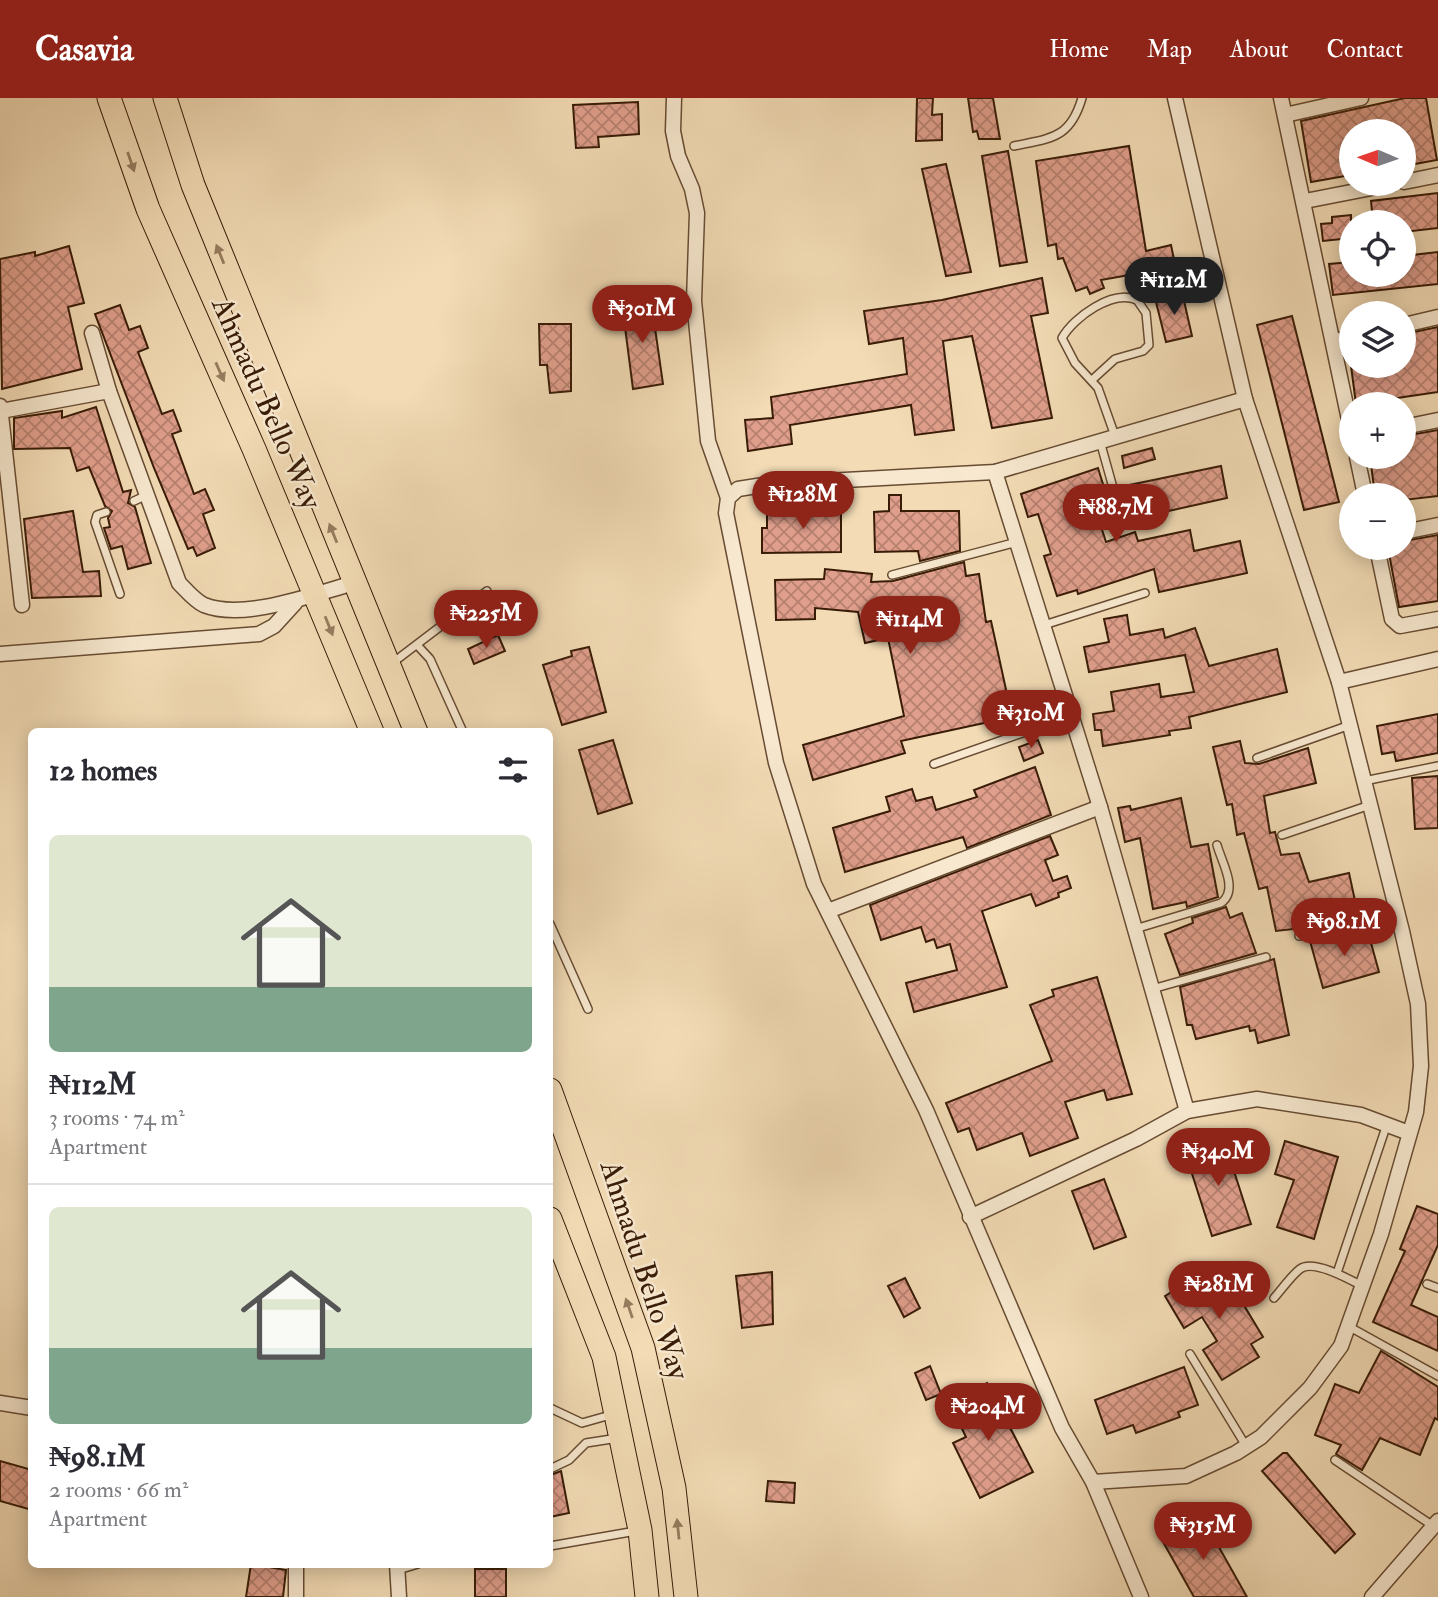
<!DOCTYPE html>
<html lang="en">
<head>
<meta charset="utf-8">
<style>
	body { margin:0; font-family:"IM FELL Double Pica",serif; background:#f2f2f3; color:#2b2b33; height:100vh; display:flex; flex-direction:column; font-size:26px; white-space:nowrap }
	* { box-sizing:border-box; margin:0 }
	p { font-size:23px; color:#7c7c81 }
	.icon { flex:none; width:38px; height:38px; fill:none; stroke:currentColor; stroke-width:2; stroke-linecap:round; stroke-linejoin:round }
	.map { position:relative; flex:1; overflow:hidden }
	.drawer { position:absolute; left:28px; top:630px; width:525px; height:840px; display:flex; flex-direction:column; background:#fff; border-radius:10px; box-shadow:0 4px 18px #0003 }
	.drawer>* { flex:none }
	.needle { width:46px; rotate:272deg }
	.tools { position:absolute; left:1339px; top:21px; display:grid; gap:14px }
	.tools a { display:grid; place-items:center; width:77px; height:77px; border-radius:50%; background:#fff; box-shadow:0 4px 18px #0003; font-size:35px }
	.price { position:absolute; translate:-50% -60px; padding:0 16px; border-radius:24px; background:#8f2418; color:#fff; font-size:23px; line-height:46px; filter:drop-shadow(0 2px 4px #0008) }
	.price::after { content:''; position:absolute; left:50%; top:42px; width:21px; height:16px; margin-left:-10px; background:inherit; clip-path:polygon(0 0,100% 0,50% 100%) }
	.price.on { background:#222; color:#fff }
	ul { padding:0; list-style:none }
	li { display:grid; align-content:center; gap:14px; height:371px; padding:0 21px }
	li+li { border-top:2px solid #e1e1e2 }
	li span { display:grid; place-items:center; height:217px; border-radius:10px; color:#555 }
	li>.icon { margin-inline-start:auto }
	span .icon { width:126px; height:126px; fill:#fffc; stroke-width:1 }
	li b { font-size:30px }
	h2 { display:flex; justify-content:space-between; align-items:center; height:84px; padding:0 21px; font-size:30px }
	header { display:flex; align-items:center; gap:42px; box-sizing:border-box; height:98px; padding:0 35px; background:#8f2418; color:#fff }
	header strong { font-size:33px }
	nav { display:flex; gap:38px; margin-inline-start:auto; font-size:24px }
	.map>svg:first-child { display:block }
	.building { fill:url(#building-cross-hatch); stroke:#391c07; stroke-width:2 }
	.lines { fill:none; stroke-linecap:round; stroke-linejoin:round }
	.service-casing { stroke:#674c32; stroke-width:10 }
	.minor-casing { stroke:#674c32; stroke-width:17 }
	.primary-casing { stroke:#391c07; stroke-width:25 }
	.service { stroke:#f7e8cf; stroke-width:7 }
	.minor { stroke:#f7e8cf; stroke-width:14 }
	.primary { stroke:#f2dbb5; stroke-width:23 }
	.oneway { fill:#967c5e }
	.labels { text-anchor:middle; stroke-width:5; stroke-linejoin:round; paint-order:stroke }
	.street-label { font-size:30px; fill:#391c07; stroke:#f7e8cf }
</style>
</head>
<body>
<header>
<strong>Casavia</strong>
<nav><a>Home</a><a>Map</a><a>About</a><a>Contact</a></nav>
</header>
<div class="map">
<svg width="1438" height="1499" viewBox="0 0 1438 1499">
	<defs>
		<pattern id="building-cross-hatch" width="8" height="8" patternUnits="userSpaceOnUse" patternTransform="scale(1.75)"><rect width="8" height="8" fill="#e09f8c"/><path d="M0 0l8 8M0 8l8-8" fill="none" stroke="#b78170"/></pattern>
	</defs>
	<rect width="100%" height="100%" fill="#f2dbb5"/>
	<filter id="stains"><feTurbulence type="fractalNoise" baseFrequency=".00286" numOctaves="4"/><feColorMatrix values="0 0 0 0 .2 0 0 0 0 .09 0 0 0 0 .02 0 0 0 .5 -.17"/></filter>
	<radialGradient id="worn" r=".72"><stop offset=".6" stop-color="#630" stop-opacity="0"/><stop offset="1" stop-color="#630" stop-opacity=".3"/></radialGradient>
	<g class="building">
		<polygon points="917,0 933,0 932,17 942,16 942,42 916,43"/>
		<polygon points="968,0 993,0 1000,41 979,41 977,33 973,34"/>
		<polygon points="1405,0 1426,0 1437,62 1404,68 1404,33 1351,33 1351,77 1311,84 1301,23"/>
		<polygon points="638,4 639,36 598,39 599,49 576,50 573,7"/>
		<polygon points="1129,48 1146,153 1171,147 1176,171 1159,175 1160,181 1148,184 1146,174 1101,182 1104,190 1090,196 1087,189 1076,193 1063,160 1058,161 1056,146 1048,148 1036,63"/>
		<polygon points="1008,53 1027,164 1000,168 982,58"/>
		<polygon points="946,66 971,174 946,178 922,71"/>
		<polygon points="1438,95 1438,130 1404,134 1404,124 1373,124 1371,103"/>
		<polygon points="1351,117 1351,140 1323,143 1321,126 1332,125 1332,119"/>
		<polygon points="69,148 84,205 68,209 82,271 2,291 0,161 35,154 35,158"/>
		<polygon points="1438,154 1438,186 1333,197 1329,166 1351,164 1351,177 1404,177 1404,158"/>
		<polygon points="1042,180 1048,215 1031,218 1052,320 992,330 972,238 943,243 954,332 915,337 911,307 790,327 792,346 748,353 745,322 773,320 771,299 907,276 903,240 869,246 864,213 942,202"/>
		<polygon points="1182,194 1192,238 1166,244 1155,200"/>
		<polygon points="651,202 663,286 633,291 622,206"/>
		<polygon points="120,207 129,232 140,228 148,250 138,254 162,316 173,312 181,333 172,336 194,396 205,391 214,412 203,416 215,450 197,458 193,449 188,451 154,370 95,216"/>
		<polygon points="1292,218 1339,404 1304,412 1257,227"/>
		<polygon points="539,226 571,226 571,293 550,295 547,267 540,267"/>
		<polygon points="1438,229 1438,294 1356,306 1351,268 1404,268 1404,236"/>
		<polygon points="96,309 123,394 131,392 128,405 135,409 151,465 128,471 122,448 111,451 104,430 110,429 108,420 112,413 105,408 89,369 77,373 70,350 14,351 14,320 62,313 62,320"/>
		<polygon points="1438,332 1438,398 1404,402 1404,397 1375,397 1370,359 1404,359 1404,338"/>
		<polygon points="1152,350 1155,361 1124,370 1122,358"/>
		<polygon points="1221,368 1227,400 1137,420 1129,387"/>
		<polygon points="1098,370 1110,409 1096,413 1106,444 1135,434 1138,443 1190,432 1194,453 1240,443 1247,475 1159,494 1154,471 1078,496 1077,492 1057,498 1044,458 1051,456 1038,416 1028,419 1021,396"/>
		<polygon points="889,397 901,397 901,413 959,413 960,453 920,463 918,453 875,454 874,414 889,413"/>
		<polygon points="841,410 841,454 762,455 762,430 767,430 767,411"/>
		<polygon points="73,413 83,474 99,473 101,498 32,500 24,421"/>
		<polygon points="1438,437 1438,503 1399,509 1388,450 1404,450 1404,443"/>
		<polygon points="964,464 966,478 979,476 986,524 991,523 1012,619 901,643 905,655 813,682 803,647 904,618 888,540 865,545 858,514 815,510 815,521 776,522 775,482 824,481 825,471 872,476 871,484 893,483"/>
		<polygon points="1127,517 1130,537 1163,531 1165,540 1195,530 1209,568 1277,551 1287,594 1189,619 1191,630 1169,633 1170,637 1103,648 1101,632 1095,632 1093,616 1114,613 1111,594 1159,586 1161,599 1194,594 1185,557 1089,574 1084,549 1109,544 1104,521"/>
		<polygon points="498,537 505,553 474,566 468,551"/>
		<polygon points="589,549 606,614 562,627 543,567 572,558 571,553"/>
		<polygon points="1438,616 1438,655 1396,663 1394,654 1382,656 1377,628"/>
		<polygon points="613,642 632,705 598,716 579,652"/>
		<polygon points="1038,642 1043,655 1024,663 1019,649"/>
		<polygon points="1240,643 1245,665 1259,666 1308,650 1316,685 1264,698 1270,735 1275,734 1281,757 1299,755 1309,784 1349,775 1357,812 1337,816 1340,826 1276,833 1267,789 1259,791 1244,735 1237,737 1232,706 1227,707 1213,649"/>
		<polygon points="1035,669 1051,717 967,750 963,739 845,774 833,730 890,713 886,699 912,691 916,703 932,699 936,712 977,699 974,692"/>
		<polygon points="1438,678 1438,730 1415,731 1412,680"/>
		<polygon points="1181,700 1191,749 1208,746 1218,799 1187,809 1186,804 1153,811 1140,740 1125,744 1118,710 1130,708 1131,712"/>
		<polygon points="1050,738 1058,757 1045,762 1053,783 1067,778 1071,790 1058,795 1059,799 1036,808 1031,796 982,813 1007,889 914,914 906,885 957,872 950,846 937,850 934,841 926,844 921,829 881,842 870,807"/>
		<polygon points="1226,809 1230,820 1242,815 1256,855 1180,877 1165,836 1193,825 1192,820"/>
		<polygon points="1368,834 1379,874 1323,890 1310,843"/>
		<polygon points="1274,861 1289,937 1258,945 1255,932 1250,933 1249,928 1196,941 1192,927 1187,927 1180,889"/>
		<polygon points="1097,879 1132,996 1107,1002 1104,992 1065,1004 1078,1040 1030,1058 1022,1035 977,1052 969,1030 958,1034 946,1005 1052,963 1030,907 1054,898 1052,892"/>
		<polygon points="1224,1042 1251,1126 1212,1138 1185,1054"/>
		<polygon points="1285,1043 1338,1059 1314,1141 1277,1129 1294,1082 1275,1076"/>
		<polygon points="1104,1081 1126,1139 1094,1151 1072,1093"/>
		<polygon points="1417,1108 1438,1116 1438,1147 1411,1207 1438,1219 1438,1253 1373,1224 1405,1153 1400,1151"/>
		<polygon points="772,1174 773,1226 742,1230 736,1178"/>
		<polygon points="1202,1175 1209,1186 1225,1176 1263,1239 1251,1246 1259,1259 1222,1282 1203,1252 1217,1243 1202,1219 1184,1230 1165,1198"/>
		<polygon points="905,1180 920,1210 904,1219 888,1188"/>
		<polygon points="1381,1253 1438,1289 1438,1322 1435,1320 1420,1357 1380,1340 1362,1372 1336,1356 1341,1347 1315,1337 1335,1286 1359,1295"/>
		<polygon points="930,1268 941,1296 926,1302 915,1275"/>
		<polygon points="1184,1269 1198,1307 1178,1314 1180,1319 1136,1335 1133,1327 1107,1336 1095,1302"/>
		<polygon points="987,1285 1033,1374 980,1400 953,1345 966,1339 949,1304"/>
		<polygon points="1283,1355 1287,1355 1355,1436 1335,1455 1262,1373"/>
		<polygon points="0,1363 32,1372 32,1412 0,1403"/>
		<polygon points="561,1373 569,1415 550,1419 550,1377"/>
		<polygon points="768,1383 795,1385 794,1405 766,1403"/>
		<polygon points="1202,1419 1247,1499 1194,1499 1162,1442"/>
		<polygon points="251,1466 286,1472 283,1499 246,1499"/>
		<rect x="475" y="1471" width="31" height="28"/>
	</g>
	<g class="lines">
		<g class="service-casing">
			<g id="service">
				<path d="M1014,48C1051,40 1070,41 1082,0"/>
				<path d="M1092,282L1115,261L1143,253L1149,247L1146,215L1137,202C1113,191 1074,219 1062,240L1075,265L1098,290L1115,338"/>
				<polyline points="1100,343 1122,422"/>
				<polyline points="134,403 147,397"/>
				<polyline points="106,414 97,417 95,424 120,496"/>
				<polyline points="892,477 1017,444"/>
				<polyline points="1044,527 1145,495"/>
				<polyline points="418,548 430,561 463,634"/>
				<polyline points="391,566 487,493"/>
				<polyline points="1257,660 1350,627"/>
				<polyline points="934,666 1071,618"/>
				<polyline points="1364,683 1438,668"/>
				<polyline points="1282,737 1370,707"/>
				<polyline points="550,826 588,911"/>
				<path d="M1135,831L1221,805C1239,792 1222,765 1217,747"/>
				<polyline points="1299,838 1399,823"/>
				<polyline points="1152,891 1266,859"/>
				<polyline points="1337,1175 1387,1026"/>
				<polyline points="1427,1186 1438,1190"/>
				<path d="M1274,1200C1282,1191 1291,1178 1300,1171C1313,1161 1349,1181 1362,1188"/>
				<polyline points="1348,1228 1438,1278"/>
				<polyline points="1190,1256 1246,1348"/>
				<polyline points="550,1310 582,1325 614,1316"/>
				<polyline points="1335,1362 1433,1428"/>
				<polyline points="550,1371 569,1362 586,1345 618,1340"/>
				<polyline points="550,1448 636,1433"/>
				<polyline points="398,1472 418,1466"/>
			</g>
		</g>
		<g class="minor-casing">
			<g id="minor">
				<polyline points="674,0 673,33 678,58 692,91 697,115 694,203 708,343 728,400"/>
				<polyline points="1281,0 1351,331"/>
				<polyline points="1285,17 1361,0"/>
				<polyline points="1404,84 1438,77"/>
				<polyline points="1305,103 1392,86"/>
				<polyline points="1404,227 1438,219"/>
				<path d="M92,235L109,293L179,485C186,492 195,503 204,507C244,523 314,496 354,485"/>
				<polyline points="1333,244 1351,239"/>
				<polyline points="0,308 22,507"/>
				<polyline points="1,313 109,293"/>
				<polyline points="1404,329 1438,322"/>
				<polyline points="1357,359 1365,397"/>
				<polyline points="995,374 1100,709 1187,1013"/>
				<polyline points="1404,434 1438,427"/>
				<polyline points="1377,450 1392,521 1400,528 1438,521"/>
				<polyline points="0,556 259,536 274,528 295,505"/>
				<polyline points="1339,584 1438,561"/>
				<polyline points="828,813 1100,709"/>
				<polyline points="970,1119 1136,1041 1187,1013 1257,1001 1361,1017 1409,1035"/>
				<polyline points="0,1305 32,1310"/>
				<polyline points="1093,1384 1186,1378 1236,1355 1261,1339 1310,1290 1341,1248 1381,1136 1416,1014 1421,968 1418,906 1402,833 1339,584 1245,301 1175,0"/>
				<polyline points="296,1466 296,1499"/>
				<polyline points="397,1466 399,1499"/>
				<polyline points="1141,1499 1093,1384 1062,1330 926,1012 814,786 776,665 726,415 728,400 738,391 770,386 995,374 1245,301"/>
				<polyline points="1372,1499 1438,1423"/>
			</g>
		</g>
		<g class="primary-casing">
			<g id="primary">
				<polyline points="109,0 148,111 254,351 372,634"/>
				<polyline points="165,0 193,87 416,634"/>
				<polyline points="550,992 643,1250 674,1390 686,1499"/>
				<polyline points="550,1121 604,1259 640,1432 647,1499"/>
			</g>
		</g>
		<use href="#service" class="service"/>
		<use href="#minor" class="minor"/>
		<use href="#primary" class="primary"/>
	</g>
	<defs><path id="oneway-solid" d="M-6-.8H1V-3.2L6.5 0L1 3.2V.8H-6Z" transform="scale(1.75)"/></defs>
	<g class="oneway">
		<use href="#oneway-solid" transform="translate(131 64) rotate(71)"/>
		<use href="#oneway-solid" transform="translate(220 156) rotate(-112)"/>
		<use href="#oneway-solid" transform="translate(220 274) rotate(66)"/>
		<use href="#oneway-solid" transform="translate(333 435) rotate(-112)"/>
		<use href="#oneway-solid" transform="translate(329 528) rotate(68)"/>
		<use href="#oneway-solid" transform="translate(629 1210) rotate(-109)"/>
		<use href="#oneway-solid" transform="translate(678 1431) rotate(-96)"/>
	</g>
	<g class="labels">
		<g class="street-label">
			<text transform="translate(267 305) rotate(66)" y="10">Ahmadu Bello Way</text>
			<text transform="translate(645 1172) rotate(72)" y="10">Ahmadu Bello Way</text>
		</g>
	</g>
	<rect width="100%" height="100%" filter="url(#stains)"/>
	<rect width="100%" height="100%" fill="url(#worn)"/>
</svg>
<div class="tools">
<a><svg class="needle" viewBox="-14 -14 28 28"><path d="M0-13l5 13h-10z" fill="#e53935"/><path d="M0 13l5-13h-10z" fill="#7c7c81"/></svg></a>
<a><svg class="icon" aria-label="locate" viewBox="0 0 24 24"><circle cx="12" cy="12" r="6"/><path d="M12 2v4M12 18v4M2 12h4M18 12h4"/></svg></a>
<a><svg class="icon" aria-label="layers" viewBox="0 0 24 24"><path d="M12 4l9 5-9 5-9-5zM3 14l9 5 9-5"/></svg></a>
<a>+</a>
<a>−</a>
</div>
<b class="price on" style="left:1174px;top:219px">₦112M</b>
<b class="price" style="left:642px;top:247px">₦301M</b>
<b class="price" style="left:803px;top:433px">₦128M</b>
<b class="price" style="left:1116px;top:446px">₦88.7M</b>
<b class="price" style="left:486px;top:552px">₦225M</b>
<b class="price" style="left:910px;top:558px">₦114M</b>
<b class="price" style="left:1031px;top:652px">₦310M</b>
<b class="price" style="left:1344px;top:860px">₦98.1M</b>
<b class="price" style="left:1218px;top:1090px">₦340M</b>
<b class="price" style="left:1219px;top:1223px">₦281M</b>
<b class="price" style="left:988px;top:1345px">₦204M</b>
<b class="price" style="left:1203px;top:1464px">₦315M</b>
<section class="drawer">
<h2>12 homes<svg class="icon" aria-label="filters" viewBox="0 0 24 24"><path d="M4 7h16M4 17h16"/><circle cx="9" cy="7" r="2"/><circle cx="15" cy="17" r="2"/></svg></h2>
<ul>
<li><span style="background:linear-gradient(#dfe7d0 70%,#7fa58c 0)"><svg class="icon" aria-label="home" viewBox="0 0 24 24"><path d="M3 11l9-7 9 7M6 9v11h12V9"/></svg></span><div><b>₦112M</b><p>3 rooms · 74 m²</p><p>Apartment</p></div></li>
<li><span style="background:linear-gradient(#dfe7d0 65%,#7fa58c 0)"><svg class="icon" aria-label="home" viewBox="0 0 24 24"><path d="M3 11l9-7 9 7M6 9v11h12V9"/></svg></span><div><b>₦98.1M</b><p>2 rooms · 66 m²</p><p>Apartment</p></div></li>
</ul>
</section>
</div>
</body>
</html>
